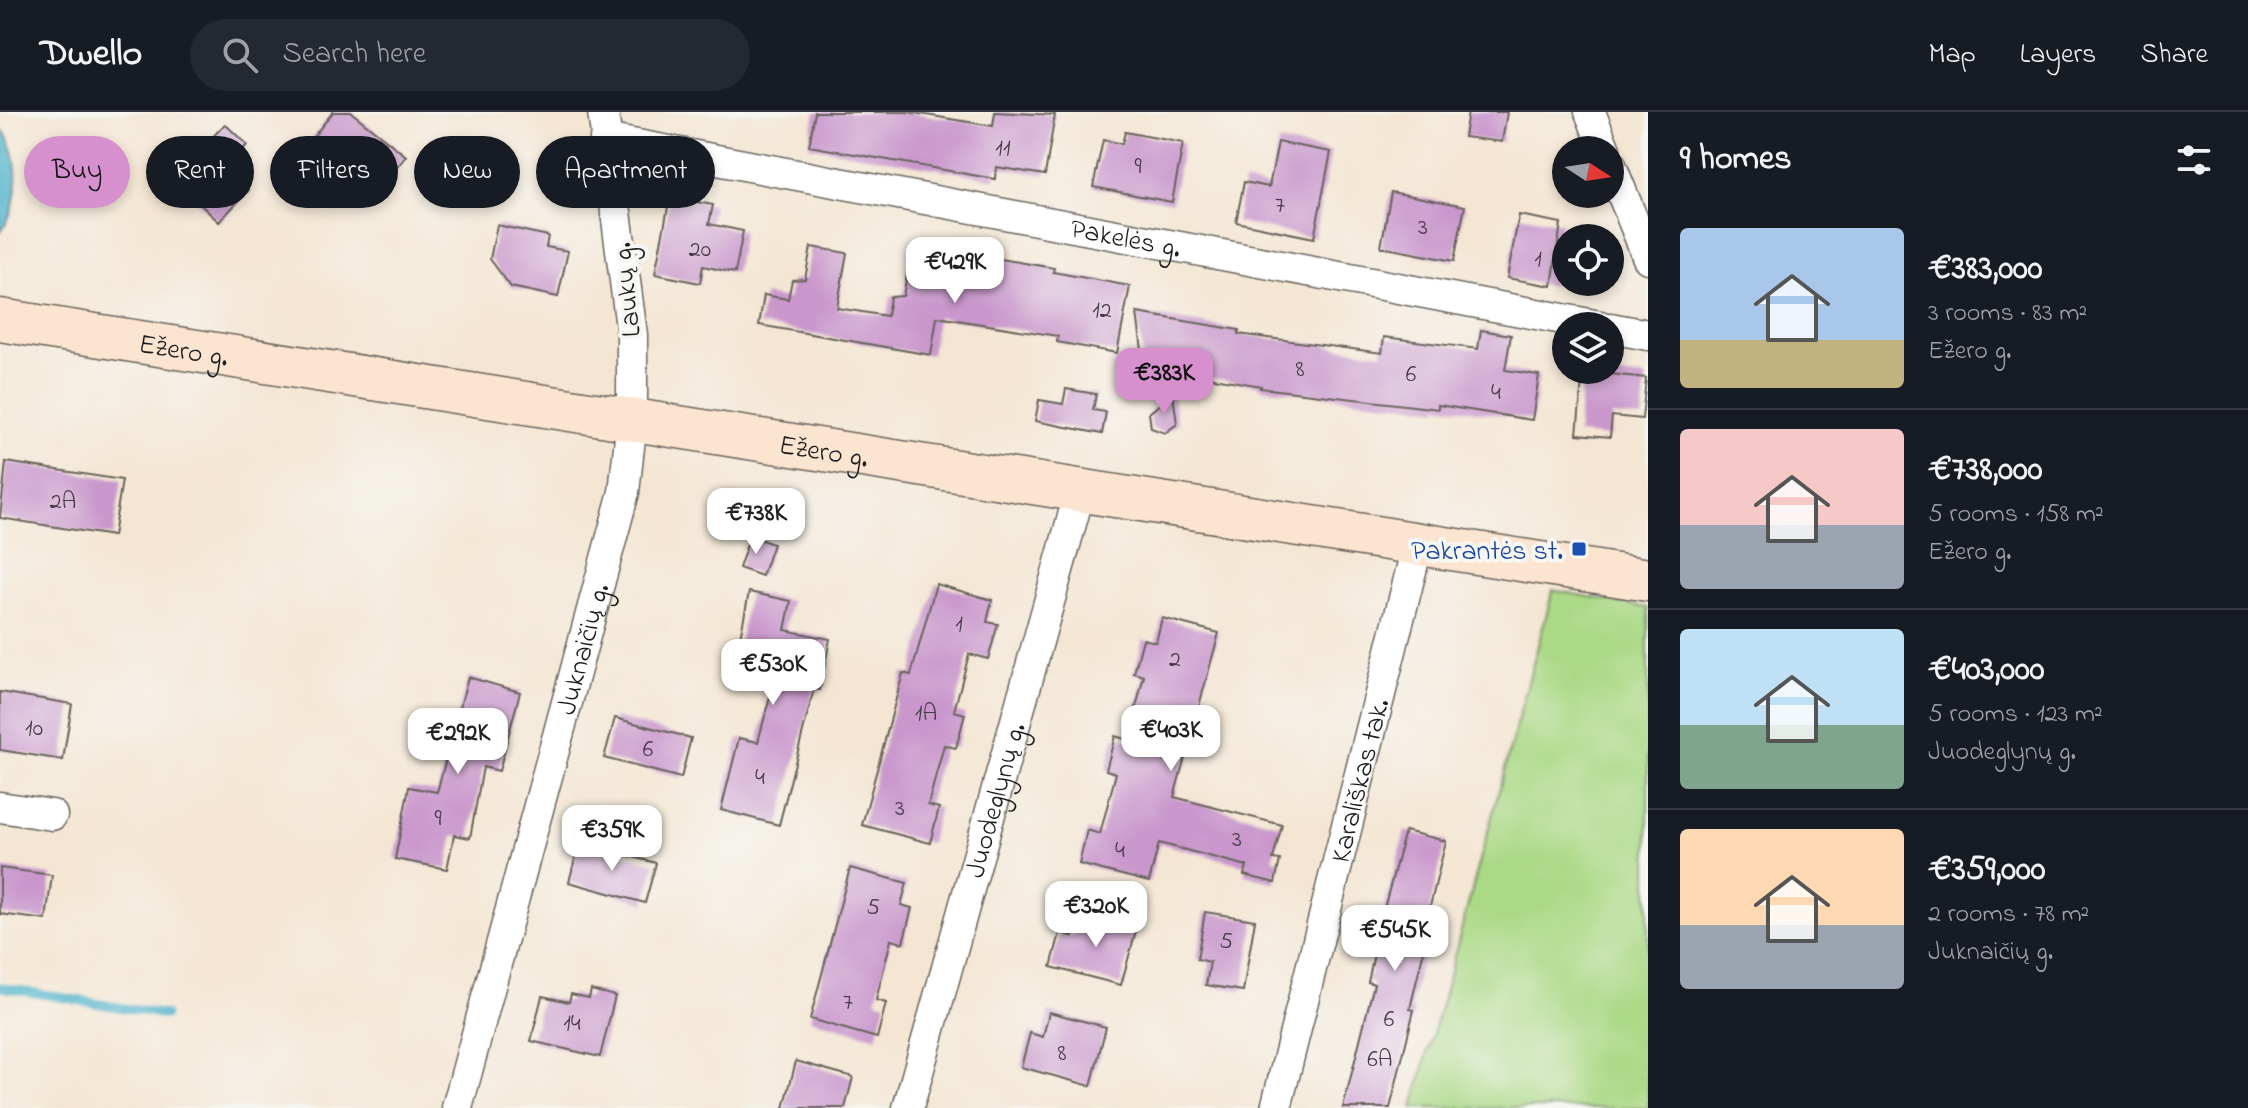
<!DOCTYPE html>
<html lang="en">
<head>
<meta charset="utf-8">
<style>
	body { margin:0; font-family:"Indie Flower",sans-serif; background:#242831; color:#f1f3f6; height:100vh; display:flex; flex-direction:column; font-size:30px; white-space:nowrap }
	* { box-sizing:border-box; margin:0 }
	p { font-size:26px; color:#9ea1a6 }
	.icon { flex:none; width:44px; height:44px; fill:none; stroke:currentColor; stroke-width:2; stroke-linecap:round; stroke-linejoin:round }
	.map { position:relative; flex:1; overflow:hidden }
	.panel { display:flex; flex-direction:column; background:#171b24; width:600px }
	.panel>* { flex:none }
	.banner { position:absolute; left:24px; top:24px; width:760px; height:72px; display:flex; gap:16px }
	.needle { width:52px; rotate:102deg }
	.fabs { position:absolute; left:1552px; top:24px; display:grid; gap:16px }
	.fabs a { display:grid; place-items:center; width:72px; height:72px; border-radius:50%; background:#171b24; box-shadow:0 4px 12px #0003; font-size:40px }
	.price { position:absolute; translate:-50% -68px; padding:0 18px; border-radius:16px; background:#fff; color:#222; font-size:26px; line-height:52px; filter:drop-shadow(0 2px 4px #0008) }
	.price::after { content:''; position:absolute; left:50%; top:48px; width:24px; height:18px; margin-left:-12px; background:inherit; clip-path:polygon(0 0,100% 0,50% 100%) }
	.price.current { background:#d690ce; color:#111 }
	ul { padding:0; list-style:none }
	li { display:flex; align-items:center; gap:24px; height:200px; padding:0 32px }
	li+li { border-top:2px solid #363941 }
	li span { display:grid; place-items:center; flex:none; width:224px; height:160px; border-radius:8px; color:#555 }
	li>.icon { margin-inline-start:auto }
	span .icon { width:96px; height:96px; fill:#fffc; stroke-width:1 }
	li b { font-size:34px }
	h2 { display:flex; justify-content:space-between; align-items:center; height:96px; padding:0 32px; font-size:34px }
	.chip { padding:0 28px; border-radius:36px; background:#171b24; box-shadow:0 4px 12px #0003; font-size:28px; line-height:72px }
	.chip.current { background:#d690ce; color:#111 }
	header { display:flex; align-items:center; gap:48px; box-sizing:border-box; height:112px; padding:0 40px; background:#171b24; border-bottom:2px solid #363941 }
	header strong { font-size:38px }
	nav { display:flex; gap:44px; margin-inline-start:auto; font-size:28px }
	.search { width:560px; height:72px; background:#242831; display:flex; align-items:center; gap:20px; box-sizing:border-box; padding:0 28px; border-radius:44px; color:#9ea1a6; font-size:30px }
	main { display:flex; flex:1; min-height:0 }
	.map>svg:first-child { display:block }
	.green { fill:#abd986; stroke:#647a51; stroke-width:2 }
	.water { fill:#4cb1cb; stroke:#346674; stroke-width:2 }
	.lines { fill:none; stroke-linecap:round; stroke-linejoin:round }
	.stream { stroke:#4cb1cb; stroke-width:9 }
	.building { fill:#c997cc }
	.minor-casing { stroke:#68635c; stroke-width:33 }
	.secondary-casing { stroke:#68635c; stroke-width:45 }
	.minor { stroke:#fff; stroke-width:30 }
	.secondary { stroke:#fce5d0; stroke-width:42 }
	.transit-dot { fill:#1a4fb4; stroke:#f6f6f2; stroke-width:3 }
	.labels { text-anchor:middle; stroke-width:8; stroke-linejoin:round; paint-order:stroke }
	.number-label { font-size:24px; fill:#473b48 }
	.street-label { font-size:28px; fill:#1c1c1c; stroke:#f6f6f2 }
	.transit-label { font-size:28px; fill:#164399; stroke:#f6f6f2; text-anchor:end }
</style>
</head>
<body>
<header>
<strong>Dwello</strong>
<div class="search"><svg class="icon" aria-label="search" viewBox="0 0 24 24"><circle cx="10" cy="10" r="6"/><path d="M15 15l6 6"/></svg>Search here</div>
<nav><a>Map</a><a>Layers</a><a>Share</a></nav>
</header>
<main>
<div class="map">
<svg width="1648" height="996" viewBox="0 0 1648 996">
	<rect width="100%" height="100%" fill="#f6f6f2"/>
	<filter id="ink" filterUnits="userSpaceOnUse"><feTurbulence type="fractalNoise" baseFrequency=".0125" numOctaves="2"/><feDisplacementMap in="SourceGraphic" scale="16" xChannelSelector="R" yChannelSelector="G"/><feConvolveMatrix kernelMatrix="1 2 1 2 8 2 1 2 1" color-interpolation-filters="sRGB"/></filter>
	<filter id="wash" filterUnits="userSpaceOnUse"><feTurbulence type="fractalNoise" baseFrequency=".006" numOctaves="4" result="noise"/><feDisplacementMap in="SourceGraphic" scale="32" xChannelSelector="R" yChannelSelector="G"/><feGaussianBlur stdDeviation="1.8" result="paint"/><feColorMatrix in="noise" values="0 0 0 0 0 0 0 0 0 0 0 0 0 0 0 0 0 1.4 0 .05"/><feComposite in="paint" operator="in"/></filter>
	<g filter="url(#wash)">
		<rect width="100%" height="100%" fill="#f4e6d3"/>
		<polygon class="green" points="1553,478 1648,496 1648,996 1413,996"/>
		<path class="water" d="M0,15C23,38 21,96 0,120Z"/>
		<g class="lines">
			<polyline class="stream" points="0,875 165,903"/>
		</g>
		<g id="blocks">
			<g class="building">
				<polygon points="333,0 351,0 406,44 366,94 300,41"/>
				<polygon points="815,0 908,0 993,14 995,0 1055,3 1045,63 996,55 995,67 809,34"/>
				<polygon points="1468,0 1507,0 1502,30 1464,25"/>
				<polygon points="225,12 247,33 226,56 249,78 219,110 173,67"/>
				<polygon points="1125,20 1183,31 1172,90 1093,75 1103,28 1122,32"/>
				<polygon points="1278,30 1331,40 1314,126 1236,110 1244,70 1269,75"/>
				<polygon points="1391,80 1465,94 1454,149 1381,135"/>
				<polygon points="670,85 713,93 709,112 743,119 735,161 703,154 700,171 655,162"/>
				<polygon points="1519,103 1561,111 1552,174 1507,166"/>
				<polygon points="497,113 548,124 546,135 568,139 558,185 511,175 490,147"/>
				<polygon points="811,135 847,141 837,196 887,204 890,185 903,184 909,152 986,166 989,145 1054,156 1053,160 1130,174 1117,241 1057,230 1058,224 937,205 931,243 759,213 764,183 788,187 792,168 805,167"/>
				<polygon points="1137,201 1239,218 1238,222 1382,241 1384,225 1478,237 1481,218 1511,223 1505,258 1539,263 1532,308 1438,293 1438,297 1260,276 1261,274 1160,257 1162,249 1143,246"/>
				<polygon points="1583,259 1646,266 1642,307 1612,304 1610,325 1577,322"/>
				<polygon points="1066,277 1096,282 1093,298 1106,300 1102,322 1035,309 1039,288 1063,292"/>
				<polygon points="1173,282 1177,312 1165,321 1151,316 1149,301"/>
				<polygon points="6,350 122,368 113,424 0,406"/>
				<polygon points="750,424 773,432 762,464 739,456"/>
				<polygon points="936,472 992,488 987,510 998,512 988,547 969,542 954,599 965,602 956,636 944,633 928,693 939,696 930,731 862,713 903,561 911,563"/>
				<polygon points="749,480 791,489 785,518 830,527 820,578 814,577 779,713 721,698 739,626 758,630 774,570 733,562"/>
				<polygon points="1162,506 1219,521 1174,685 1282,713 1273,747 1280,748 1275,771 1244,763 1247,754 1159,731 1149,770 1079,752 1087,718 1100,722 1116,661 1106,658 1115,624 1128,628 1144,564 1134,561 1143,527 1156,530"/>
				<polygon points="468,565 520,580 499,659 483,655 470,726 454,723 447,757 395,747 409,675 437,680"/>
				<polygon points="0,580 72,592 63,648 0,638"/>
				<polygon points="615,606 691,626 681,666 604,646"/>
				<polygon points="1405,719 1446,729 1426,811 1430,812 1410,897 1414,898 1390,996 1343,996 1374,872 1368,870 1383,800"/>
				<polygon points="579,731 656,751 645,791 569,770"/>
				<polygon points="0,756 52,763 46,808 0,802"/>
				<polygon points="850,756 907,771 901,793 912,796 903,831 891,828 876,888 886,891 877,926 810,907"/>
				<polygon points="1079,800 1137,815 1121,873 1051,855 1060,821 1073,824"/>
				<polygon points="1205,800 1255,808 1243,879 1206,873 1210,850 1197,847"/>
				<polygon points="591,878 615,884 600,945 531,929 542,884 569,890 571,882 589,886"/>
				<polygon points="1049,900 1106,915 1091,974 1021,955 1030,921 1043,925"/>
				<polygon points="796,949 853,965 845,996 784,996"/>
			</g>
		</g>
	</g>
	<g filter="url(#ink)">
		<use href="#blocks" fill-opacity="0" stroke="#68635c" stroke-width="2"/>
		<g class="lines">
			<g class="minor-casing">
				<g id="minor">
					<polyline points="1590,0 1605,38"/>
					<path id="s1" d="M605,27L1600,214"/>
					<polyline points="1610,51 1648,146"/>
					<polyline points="1610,216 1648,223"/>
					<polyline points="0,695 52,703"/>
					<path id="s2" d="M457,996L624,380L632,308V223L603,0"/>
					<path id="s3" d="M908,996L1080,379"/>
					<path id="s4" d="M1276,996L1418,431"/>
				</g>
			</g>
			<g class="secondary-casing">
				<g id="secondary">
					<path id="s5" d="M0,208L1648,468"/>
				</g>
			</g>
			<use href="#minor" class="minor"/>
			<use href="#secondary" class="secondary"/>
		</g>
	</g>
	<rect class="transit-dot" x="1571" y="429" width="16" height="16" rx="4"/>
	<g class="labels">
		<g class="number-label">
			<text x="1003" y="43">11</text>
			<text x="1138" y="61">9</text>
			<text x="1280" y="100">7</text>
			<text x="1423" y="122">3</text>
			<text x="700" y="144">20</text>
			<text x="1538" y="154">1</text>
			<text x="1102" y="205">12</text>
			<text x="1300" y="264">8</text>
			<text x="1411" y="269">6</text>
			<text x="1496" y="287">4</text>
			<text x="63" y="396">2A</text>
			<text x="959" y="519">1</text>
			<text x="1175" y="554">2</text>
			<text x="926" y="608">1A</text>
			<text x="34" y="623">10</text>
			<text x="648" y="644">6</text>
			<text x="760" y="672">4</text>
			<text x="900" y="703">3</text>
			<text x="438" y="713">9</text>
			<text x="1237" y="734">3</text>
			<text x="1120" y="745">4</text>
			<text x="873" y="802">5</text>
			<text x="1226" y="836">5</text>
			<text x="848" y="897">7</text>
			<text x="1389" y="914">6</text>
			<text x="572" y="918">14</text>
			<text x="1062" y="948">8</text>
			<text x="1380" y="954">6A</text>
		</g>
		<g class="street-label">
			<text dy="10" stroke="none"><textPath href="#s1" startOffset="530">Pakelės g.</textPath></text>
			<text transform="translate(625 178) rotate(-96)" y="10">Laukų g.</text>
			<text dy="10" stroke="none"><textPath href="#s5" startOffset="186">Ežero g.</textPath></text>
			<text dy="10" stroke="none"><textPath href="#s5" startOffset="834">Ežero g.</textPath></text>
			<text dy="10" stroke="none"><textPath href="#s2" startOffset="476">Juknaičių g.</textPath></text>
			<text dy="10" stroke="none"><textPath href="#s4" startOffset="338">Karališkas tak.</textPath></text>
			<text dy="10" stroke="none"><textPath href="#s3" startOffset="320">Juodeglynų g.</textPath></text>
		</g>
		<g class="transit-label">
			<text x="1563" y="447">Pakrantės st.</text>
		</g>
	</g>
</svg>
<div class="fabs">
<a><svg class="needle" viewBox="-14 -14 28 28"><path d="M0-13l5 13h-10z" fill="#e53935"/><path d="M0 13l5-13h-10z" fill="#9ea1a6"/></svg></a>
<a><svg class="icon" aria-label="locate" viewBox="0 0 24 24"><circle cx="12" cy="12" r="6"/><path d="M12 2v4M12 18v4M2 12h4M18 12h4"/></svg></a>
<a><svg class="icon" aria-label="layers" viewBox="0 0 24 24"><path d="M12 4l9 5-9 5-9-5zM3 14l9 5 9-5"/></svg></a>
</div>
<b class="price" style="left:955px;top:193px">€429K</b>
<b class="price current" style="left:1164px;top:304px">€383K</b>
<b class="price" style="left:756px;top:444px">€738K</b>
<b class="price" style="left:773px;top:595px">€530K</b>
<b class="price" style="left:1171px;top:661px">€403K</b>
<b class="price" style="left:458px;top:664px">€292K</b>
<b class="price" style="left:612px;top:761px">€359K</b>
<b class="price" style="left:1096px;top:837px">€320K</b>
<b class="price" style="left:1395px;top:861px">€545K</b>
<div class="banner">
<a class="chip current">Buy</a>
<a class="chip">Rent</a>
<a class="chip">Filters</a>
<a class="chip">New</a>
<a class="chip">Apartment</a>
</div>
</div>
<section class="panel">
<h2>9 homes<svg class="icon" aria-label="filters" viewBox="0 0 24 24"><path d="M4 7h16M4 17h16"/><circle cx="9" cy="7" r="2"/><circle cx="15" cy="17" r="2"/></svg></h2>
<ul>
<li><span style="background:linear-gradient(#a9c7e8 70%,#c2b280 0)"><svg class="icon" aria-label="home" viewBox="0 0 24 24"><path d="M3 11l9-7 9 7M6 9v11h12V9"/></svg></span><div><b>€383,000</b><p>3 rooms · 83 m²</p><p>Ežero g.</p></div></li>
<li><span style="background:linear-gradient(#f6c9c9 60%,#9aa5b1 0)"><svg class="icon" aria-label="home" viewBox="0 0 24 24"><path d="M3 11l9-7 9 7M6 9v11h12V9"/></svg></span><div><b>€738,000</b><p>5 rooms · 158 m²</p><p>Ežero g.</p></div></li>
<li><span style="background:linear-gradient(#bfe0f5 60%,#7fa58c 0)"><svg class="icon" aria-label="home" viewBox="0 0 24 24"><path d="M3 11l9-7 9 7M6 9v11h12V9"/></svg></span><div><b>€403,000</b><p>5 rooms · 123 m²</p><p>Juodeglynų g.</p></div></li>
<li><span style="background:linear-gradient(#ffd9b3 60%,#9aa5b1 0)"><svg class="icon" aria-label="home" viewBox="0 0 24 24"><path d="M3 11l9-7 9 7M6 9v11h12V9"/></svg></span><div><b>€359,000</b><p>2 rooms · 78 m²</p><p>Juknaičių g.</p></div></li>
</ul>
</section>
</main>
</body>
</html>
